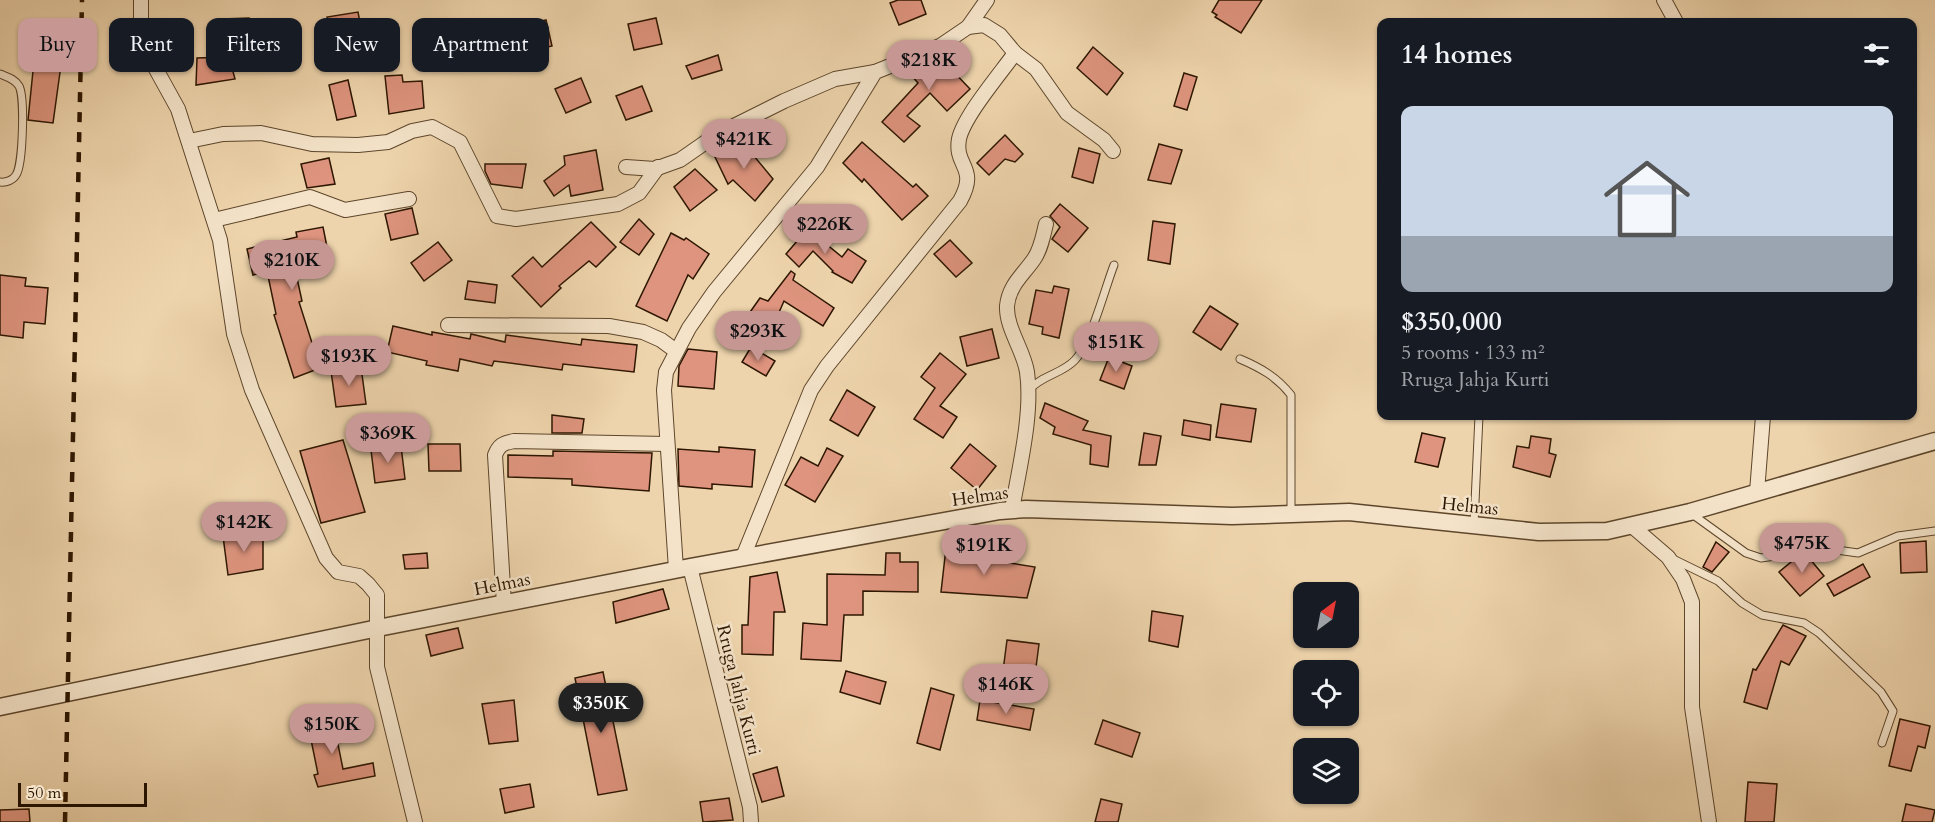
<!DOCTYPE html>
<html lang="en">
<head>
<meta charset="utf-8">
<style>
	body { margin:0; font-family:Cardo,serif; background:#242831; color:#f1f3f6; height:100vh; display:flex; flex-direction:column; font-size:22px; white-space:nowrap }
	* { box-sizing:border-box; margin:0 }
	p { font-size:20px; color:#9ea1a6 }
	.icon { flex:none; width:33px; height:33px; fill:none; stroke:currentColor; stroke-width:2; stroke-linecap:round; stroke-linejoin:round }
	.map { position:relative; flex:1; overflow:hidden }
	.panel { position:absolute; left:1377px; top:18px; width:540px; height:402px; display:flex; flex-direction:column; background:#171b24; border-radius:12px; box-shadow:0 2px 4px #0004 }
	.panel>* { flex:none }
	.top-card { position:absolute; left:18px; top:18px; width:570px; height:54px; display:flex; gap:12px }
	.needle { width:39px; rotate:32deg }
	.buttons { position:absolute; left:1293px; top:582px; display:grid; gap:12px }
	.buttons a { display:grid; place-items:center; width:66px; height:66px; border-radius:12px; background:#171b24; box-shadow:0 2px 4px #0004; font-size:30px }
	.scale { position:absolute; left:18px; bottom:15px; width:129px; box-sizing:border-box; padding-left:6px; border:3px solid #2d1600; border-top:0; font-size:16px; line-height:21px; white-space:nowrap; color:#2d1600; -webkit-text-stroke:4px #f4e3c9; paint-order:stroke }
	.price { position:absolute; translate:-50% -51px; padding:0 14px; border-radius:21px; background:#c59692; color:#111; font-size:20px; line-height:39px; filter:drop-shadow(0 2px 3px #0008) }
	.price::after { content:''; position:absolute; left:50%; top:36px; width:18px; height:14px; margin-left:-9px; background:inherit; clip-path:polygon(0 0,100% 0,50% 100%) }
	.price.current { background:#222; color:#fff }
	ul { padding:0; list-style:none }
	li { display:grid; align-content:center; gap:12px; height:318px; padding:0 24px }
	li span { display:grid; place-items:center; height:186px; border-radius:12px; color:#555 }
	li>.icon { margin-inline-start:auto }
	span .icon { width:108px; height:108px; fill:#fffc; stroke-width:1 }
	li b { font-size:26px }
	h2 { display:flex; justify-content:space-between; align-items:center; height:72px; padding:0 24px; font-size:26px }
	.tag { padding:0 21px; border-radius:12px; background:#171b24; box-shadow:0 2px 4px #0004; font-size:21px; line-height:54px }
	.tag.current { background:#c59692; color:#111 }
	.map>svg:first-child { display:block }
	.building { fill:#de947e; stroke:#2d1600; stroke-width:1.5 }
	.lines { fill:none; stroke-linecap:round; stroke-linejoin:round }
	.service-casing { stroke:#5d462b; stroke-width:9 }
	.minor-casing { stroke:#5d462b; stroke-width:16 }
	.tertiary-casing { stroke:#5d462b; stroke-width:19 }
	.service { stroke:#f4e3c9; stroke-width:7 }
	.minor { stroke:#f4e3c9; stroke-width:14 }
	.tertiary { stroke:#f4e3c9; stroke-width:16 }
	.rail { stroke:#2d1600; stroke-width:4.5; stroke-dasharray:10 10; stroke-linecap:butt }
	.labels { text-anchor:middle; stroke-width:5; stroke-linejoin:round; paint-order:stroke }
	.street-label { font-size:18px; fill:#2d1600; stroke:#f4e3c9 }
</style>
</head>
<body>
<div class="map">
<svg width="1935" height="822" viewBox="0 0 1935 822">
	<rect width="100%" height="100%" fill="#eed4ac"/>
	<filter id="stains"><feTurbulence type="fractalNoise" baseFrequency=".00333" numOctaves="4"/><feColorMatrix values="0 0 0 0 .2 0 0 0 0 .09 0 0 0 0 .02 0 0 0 .5 -.17"/></filter>
	<radialGradient id="worn" r=".72"><stop offset=".6" stop-color="#630" stop-opacity="0"/><stop offset="1" stop-color="#630" stop-opacity=".3"/></radialGradient>
	<g class="building">
		<polygon points="898,0 921,0 926,14 899,25 890,3"/>
		<polygon points="1219,0 1262,0 1241,33 1215,17 1217,15 1212,12"/>
		<polygon points="358,12 367,60 336,66 327,17"/>
		<polygon points="249,18 251,40 222,43 222,19"/>
		<polygon points="656,18 662,44 634,50 628,24"/>
		<polygon points="546,20 552,46 524,52 518,27"/>
		<polygon points="163,43 174,58 164,65 155,48"/>
		<polygon points="959,44 969,57 949,67 970,89 947,111 930,93 907,116 920,126 904,142 882,122 918,83 911,75 926,61 944,54"/>
		<polygon points="1093,47 1123,73 1107,95 1077,68"/>
		<polygon points="718,55 722,70 692,79 686,66"/>
		<polygon points="229,57 235,79 196,85 197,58"/>
		<polygon points="34,61 61,65 53,123 28,120"/>
		<polygon points="1184,73 1197,77 1187,110 1174,106"/>
		<polygon points="402,75 403,82 422,81 424,108 389,114 385,76"/>
		<polygon points="581,78 591,102 566,113 555,89"/>
		<polygon points="348,80 356,116 337,120 329,85"/>
		<polygon points="642,86 652,111 626,120 616,96"/>
		<polygon points="1005,135 1023,154 1015,162 1005,159 989,175 977,163"/>
		<polygon points="740,139 773,179 755,201 733,180 728,184 715,157"/>
		<polygon points="862,142 913,187 916,184 928,196 902,220 864,179 862,182 843,163"/>
		<polygon points="1159,144 1182,150 1171,184 1148,180"/>
		<polygon points="1079,148 1100,154 1093,183 1072,177"/>
		<polygon points="596,150 603,190 571,196 569,185 554,196 544,181 565,165 564,156"/>
		<polygon points="329,158 335,184 307,188 301,164"/>
		<polygon points="485,164 526,164 522,188 491,184 485,171"/>
		<polygon points="695,169 717,190 690,211 674,187"/>
		<polygon points="1060,204 1088,228 1068,252 1052,239 1060,227 1050,216"/>
		<polygon points="412,208 418,234 391,240 385,214"/>
		<polygon points="639,219 654,234 639,255 620,242"/>
		<polygon points="1153,221 1175,224 1170,264 1148,260"/>
		<polygon points="591,222 616,247 596,267 589,261 559,286 561,288 541,307 512,276 533,257 542,267"/>
		<polygon points="803,225 842,257 848,249 866,261 852,283 832,272 833,271 813,251 799,267 786,254 798,240 794,236"/>
		<polygon points="323,227 330,262 295,269 302,301 299,302 320,368 294,378 274,315 276,314 267,271 253,275 247,249 297,237 296,232"/>
		<polygon points="671,233 684,240 686,238 709,254 693,279 688,275 667,321 636,306"/>
		<polygon points="950,240 972,263 956,277 934,254"/>
		<polygon points="438,242 452,260 424,281 411,263"/>
		<polygon points="791,271 795,274 793,280 834,308 823,326 784,301 766,342 747,328 752,319 748,315 760,298 768,301"/>
		<polygon points="0,275 26,278 25,286 48,288 45,324 24,322 23,338 0,335"/>
		<polygon points="468,281 497,285 495,303 465,299"/>
		<polygon points="1054,286 1069,289 1059,338 1042,334 1043,327 1029,324 1036,290 1052,293"/>
		<polygon points="1210,306 1238,324 1221,350 1193,332"/>
		<polygon points="393,326 432,335 432,332 470,339 471,334 505,342 506,335 581,345 582,339 637,345 634,372 563,364 562,370 494,361 492,366 460,359 458,371 426,365 427,361 387,352"/>
		<polygon points="992,329 999,358 967,366 960,337"/>
		<polygon points="751,347 775,361 766,376 742,362"/>
		<polygon points="688,349 717,352 714,389 678,386 679,366"/>
		<polygon points="940,353 966,374 940,406 957,417 943,438 914,419 935,388 921,377"/>
		<polygon points="1109,357 1132,366 1124,389 1100,380"/>
		<polygon points="361,367 366,404 336,407 331,371"/>
		<polygon points="847,390 875,407 858,436 830,420"/>
		<polygon points="1045,403 1088,421 1083,430 1111,436 1108,467 1090,464 1091,445 1053,434 1055,427 1040,418"/>
		<polygon points="1221,404 1256,409 1251,442 1216,437"/>
		<polygon points="552,415 584,419 582,433 552,433"/>
		<polygon points="1184,420 1211,425 1210,440 1182,435"/>
		<polygon points="1144,433 1161,436 1156,465 1139,465"/>
		<polygon points="1422,433 1445,438 1438,467 1415,462"/>
		<polygon points="1531,436 1551,439 1549,453 1556,455 1550,477 1513,467 1517,446 1529,448"/>
		<polygon points="343,440 365,512 321,523 300,451"/>
		<polygon points="428,444 460,444 461,471 429,471"/>
		<polygon points="970,444 996,466 977,490 951,468"/>
		<polygon points="401,446 405,479 375,483 371,450"/>
		<polygon points="719,447 755,450 752,487 712,484 712,489 679,486 678,449 719,452"/>
		<polygon points="827,448 843,456 815,502 785,485 801,457 818,466"/>
		<polygon points="553,451 652,453 649,491 572,485 572,479 508,477 508,455 553,456"/>
		<polygon points="263,533 263,569 228,575 223,536"/>
		<polygon points="1926,541 1927,572 1901,573 1900,543"/>
		<polygon points="1716,542 1729,552 1712,572 1703,567"/>
		<polygon points="946,548 978,549 977,558 1035,567 1027,598 941,592"/>
		<polygon points="427,553 428,568 405,569 403,555"/>
		<polygon points="886,553 900,553 900,562 918,562 918,592 863,591 863,615 844,615 841,661 801,659 803,623 827,625 827,574 885,575"/>
		<polygon points="1802,553 1805,553 1824,576 1800,596 1779,572"/>
		<polygon points="1863,564 1870,577 1834,596 1827,584"/>
		<polygon points="777,572 785,612 774,612 773,655 742,654 742,625 748,625 750,577"/>
		<polygon points="663,589 669,609 616,623 613,602"/>
		<polygon points="1152,611 1183,616 1178,647 1149,641"/>
		<polygon points="1783,625 1806,636 1789,665 1781,661 1767,709 1744,702 1753,669 1756,670"/>
		<polygon points="458,628 463,648 431,656 426,635"/>
		<polygon points="1007,640 1039,644 1035,675 1003,671"/>
		<polygon points="846,671 886,682 880,704 840,692"/>
		<polygon points="603,672 627,790 598,795 575,678"/>
		<polygon points="931,688 954,695 940,750 917,743"/>
		<polygon points="514,700 518,741 489,744 482,704"/>
		<polygon points="980,700 1034,709 1030,730 977,720"/>
		<polygon points="332,715 343,769 373,763 375,776 318,787 314,775 318,774 307,720"/>
		<polygon points="1900,719 1930,726 1925,748 1918,746 1911,771 1889,766"/>
		<polygon points="1103,720 1140,733 1132,757 1095,744"/>
		<polygon points="777,767 784,796 762,802 753,774"/>
		<polygon points="1748,782 1777,784 1774,822 1745,822"/>
		<polygon points="530,784 534,807 505,813 500,789"/>
		<polygon points="729,798 733,820 703,822 700,802"/>
		<polygon points="1101,799 1122,804 1118,822 1095,822"/>
		<polygon points="1906,804 1935,810 1932,822 1902,822"/>
		<polygon points="29,809 30,822 0,822 0,810"/>
	</g>
	<g class="lines">
		<g class="service-casing">
			<g id="service">
				<path d="M0,74C7,77 15,79 19,86C25,97 23,165 16,175C13,180 6,183 0,182"/>
				<path d="M1240,359C1261,368 1277,377 1291,395V514"/>
				<path d="M1029,390C1042,375 1062,374 1075,360C1091,343 1105,288 1114,265"/>
				<polyline points="1692,514 1746,553 1761,558 1775,556 1798,548 1816,547 1858,553 1898,536 1935,531"/>
				<polyline points="1474,524 1479,416"/>
				<polyline points="1673,559 1718,581 1742,603 1762,615 1804,623 1819,633 1881,692 1893,711 1882,743"/>
			</g>
		</g>
		<g class="minor-casing">
			<g id="minor">
				<polyline points="141,0 141,33 146,51 178,109 220,240 234,334 252,390 326,558 338,572 359,576 368,584 377,595 377,667 415,822"/>
				<polyline points="1664,0 1676,22"/>
				<polyline points="968,27 987,0"/>
				<polyline points="189,141 223,134 261,133 312,144 358,145 388,142 412,131 432,127 460,142 497,216 516,219 618,204 639,193 658,167"/>
				<polyline points="626,167 655,169 680,160 716,135 784,101 835,79 875,72"/>
				<polyline points="214,220 310,197 345,210 409,199"/>
				<polyline points="448,325 609,326 643,332 661,340 676,351"/>
				<polyline points="1757,492 1763,416"/>
				<path d="M1012,510C1019,469 1033,413 1027,372C1024,351 1006,328 1007,306C1009,285 1023,275 1034,259C1041,249 1043,236 1046,224"/>
				<polyline points="1632,526 1668,557 1683,579 1692,602 1692,707 1709,822"/>
				<path d="M743,557L811,390L827,366L960,201C979,167 954,167 959,139C964,116 1000,74 1015,53"/>
				<polyline points="690,567 750,807 751,822"/>
				<polyline points="676,569 664,390 666,372 689,328 714,292 817,167 875,72 940,46 968,27 984,25 1000,35 1015,53 1036,69 1067,113 1104,140 1113,151"/>
				<path d="M504,604L495,455C499,445 503,443 514,441L667,444"/>
			</g>
		</g>
		<g class="tertiary-casing">
			<polyline id="tertiary" points="0,707 378,628 690,567 1000,511 1026,509 1232,516 1349,512 1539,532 1607,531 1690,512 1935,441"/>
		</g>
		<use href="#service" class="service"/>
		<use href="#minor" class="minor"/>
		<use href="#tertiary" class="tertiary"/>
		<polyline class="rail" points="65,822 82,0"/>
	</g>
	<g class="labels">
		<g class="street-label">
			<text transform="translate(980 496) rotate(-8)" y="6">Helmas</text>
			<text transform="translate(1470 506) rotate(6)" y="6">Helmas</text>
			<text transform="translate(502 584) rotate(-11)" y="6">Helmas</text>
			<text transform="translate(739 690) rotate(76)" y="6">Rruga Jahja Kurti</text>
		</g>
	</g>
	<rect width="100%" height="100%" filter="url(#stains)"/>
	<rect width="100%" height="100%" fill="url(#worn)"/>
</svg>
<div class="buttons">
<a><svg class="needle" viewBox="-14 -14 28 28"><path d="M0-13l5 13h-10z" fill="#e53935"/><path d="M0 13l5-13h-10z" fill="#9ea1a6"/></svg></a>
<a><svg class="icon" aria-label="locate" viewBox="0 0 24 24"><circle cx="12" cy="12" r="6"/><path d="M12 2v4M12 18v4M2 12h4M18 12h4"/></svg></a>
<a><svg class="icon" aria-label="layers" viewBox="0 0 24 24"><path d="M12 4l9 5-9 5-9-5zM3 14l9 5 9-5"/></svg></a>
</div>
<div class="scale">50 m</div>
<b class="price" style="left:929px;top:91px">$218K</b>
<b class="price" style="left:744px;top:170px">$421K</b>
<b class="price" style="left:825px;top:255px">$226K</b>
<b class="price" style="left:292px;top:291px">$210K</b>
<b class="price" style="left:758px;top:362px">$293K</b>
<b class="price" style="left:1116px;top:373px">$151K</b>
<b class="price" style="left:349px;top:387px">$193K</b>
<b class="price" style="left:388px;top:464px">$369K</b>
<b class="price" style="left:244px;top:553px">$142K</b>
<b class="price" style="left:1802px;top:574px">$475K</b>
<b class="price" style="left:984px;top:576px">$191K</b>
<b class="price" style="left:1006px;top:715px">$146K</b>
<b class="price current" style="left:601px;top:734px">$350K</b>
<b class="price" style="left:332px;top:755px">$150K</b>
<div class="top-card">
<a class="tag current">Buy</a>
<a class="tag">Rent</a>
<a class="tag">Filters</a>
<a class="tag">New</a>
<a class="tag">Apartment</a>
</div>
<section class="panel">
<h2>14 homes<svg class="icon" aria-label="filters" viewBox="0 0 24 24"><path d="M4 7h16M4 17h16"/><circle cx="9" cy="7" r="2"/><circle cx="15" cy="17" r="2"/></svg></h2>
<ul>
<li><span style="background:linear-gradient(#c9d6e8 70%,#9aa5b1 0)"><svg class="icon" aria-label="home" viewBox="0 0 24 24"><path d="M3 11l9-7 9 7M6 9v11h12V9"/></svg></span><div><b>$350,000</b><p>5 rooms · 133 m²</p><p>Rruga Jahja Kurti</p></div></li>
</ul>
</section>
</div>
</body>
</html>
